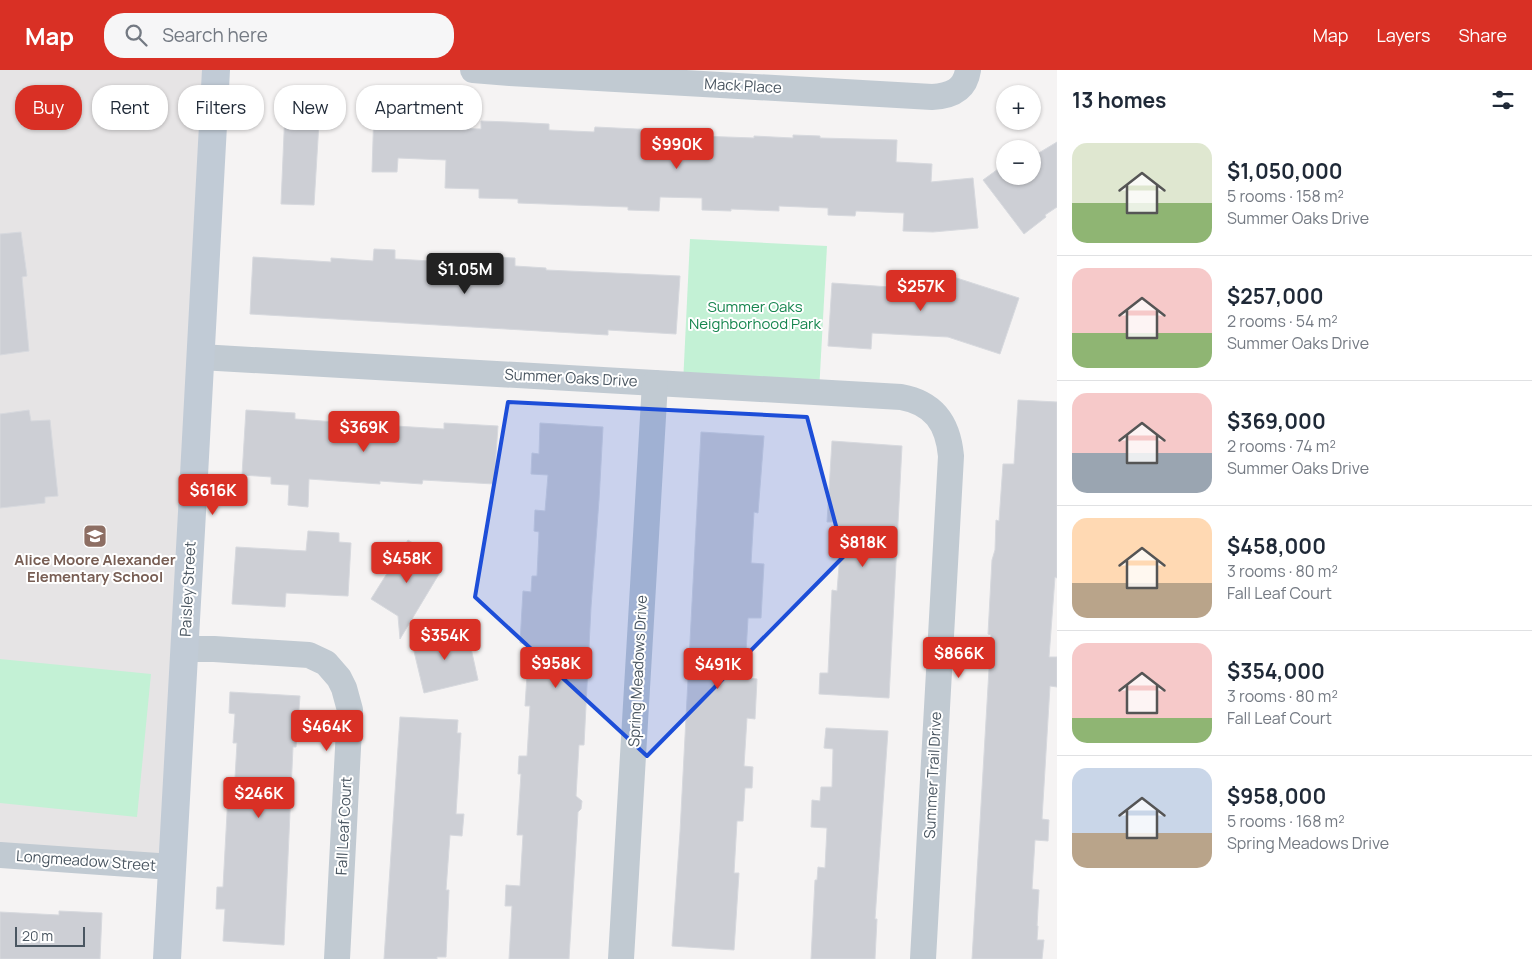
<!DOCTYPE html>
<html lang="en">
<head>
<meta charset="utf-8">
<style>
	body { margin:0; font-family:Manrope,sans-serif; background:#f6f6f7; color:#1f2937; height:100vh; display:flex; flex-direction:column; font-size:19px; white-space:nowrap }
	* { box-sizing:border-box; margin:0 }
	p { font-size:16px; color:#747a83 }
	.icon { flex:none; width:28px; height:28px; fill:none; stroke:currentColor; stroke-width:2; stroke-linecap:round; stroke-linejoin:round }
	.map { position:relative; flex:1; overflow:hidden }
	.sheet { display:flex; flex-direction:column; background:#fff; width:475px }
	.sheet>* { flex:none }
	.banner { position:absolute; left:15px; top:15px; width:475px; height:45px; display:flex; gap:10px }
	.controls { position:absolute; left:996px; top:15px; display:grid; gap:10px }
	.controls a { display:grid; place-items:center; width:45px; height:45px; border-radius:50%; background:#fff; box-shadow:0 1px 4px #0004; font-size:25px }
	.scale { position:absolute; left:15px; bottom:12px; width:70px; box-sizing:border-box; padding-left:5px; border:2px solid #4a5661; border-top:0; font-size:14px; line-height:18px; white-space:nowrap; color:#4a5661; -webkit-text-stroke:4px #fff; paint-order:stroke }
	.price { position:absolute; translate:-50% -42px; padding:0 11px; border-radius:5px; background:#d93025; color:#fff; font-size:16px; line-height:32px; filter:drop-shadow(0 1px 2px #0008) }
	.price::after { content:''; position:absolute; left:50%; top:30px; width:15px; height:11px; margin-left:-8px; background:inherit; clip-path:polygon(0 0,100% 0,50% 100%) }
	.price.current { background:#222; color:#fff }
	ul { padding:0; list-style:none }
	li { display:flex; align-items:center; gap:15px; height:125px; padding:0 15px }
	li+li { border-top:1px solid #e0e1e3 }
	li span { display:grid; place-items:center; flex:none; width:140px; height:100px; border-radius:15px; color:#555 }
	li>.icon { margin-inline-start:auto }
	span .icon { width:60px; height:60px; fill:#fffc; stroke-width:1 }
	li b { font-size:21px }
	h2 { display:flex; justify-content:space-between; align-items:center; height:60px; padding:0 15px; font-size:21px }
	.tag { padding:0 18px; border-radius:20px; background:#fff; box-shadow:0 1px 4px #0004; font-size:18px; line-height:45px }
	.tag.current { background:#d93025; color:#fff }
	header { display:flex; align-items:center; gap:30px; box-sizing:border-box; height:70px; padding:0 25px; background:#d93025; color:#fff }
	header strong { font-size:24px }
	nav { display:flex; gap:28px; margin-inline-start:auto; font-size:18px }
	.search { width:350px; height:45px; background:#f6f6f7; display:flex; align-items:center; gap:12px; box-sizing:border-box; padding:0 18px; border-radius:20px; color:#747a83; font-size:19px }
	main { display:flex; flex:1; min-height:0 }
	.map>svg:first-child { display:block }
	.education { fill:#e6e4e5 }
	.green { fill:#c3f1d5 }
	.building { fill:#cdcfd5; stroke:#d7d9de }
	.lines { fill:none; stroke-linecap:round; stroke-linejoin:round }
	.street { stroke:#c1cad2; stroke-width:26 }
	.secondary { stroke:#c1cbd6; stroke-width:28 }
	.marked { fill:#1d4ed8; fill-opacity:0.2; stroke:#1d4ed8; stroke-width:4; stroke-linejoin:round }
	.labels { text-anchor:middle; stroke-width:4; stroke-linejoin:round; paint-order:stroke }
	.street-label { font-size:15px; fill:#4a5661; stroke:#fff }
	.park-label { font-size:15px; fill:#17864f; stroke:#fff }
	.education-label { font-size:15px; font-weight:bold; fill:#785e54; stroke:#fff }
</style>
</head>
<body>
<header>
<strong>Map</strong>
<div class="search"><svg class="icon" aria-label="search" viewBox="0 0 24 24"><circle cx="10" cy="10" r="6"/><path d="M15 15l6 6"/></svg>Search here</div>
<nav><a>Map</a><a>Layers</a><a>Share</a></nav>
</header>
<main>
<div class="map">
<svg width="1057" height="889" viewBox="0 0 1057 889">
	<rect width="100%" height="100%" fill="#f5f3f3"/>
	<polygon class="education" points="0,0 216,0 172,797 0,785"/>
	<g class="green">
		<polygon points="690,169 827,176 819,322 683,314"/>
		<polygon points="0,589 151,604 137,747 0,733"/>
	</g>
	<g class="building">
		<polygon points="286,17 321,19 314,135 281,134"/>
		<polygon points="374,39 399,40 399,45 434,46 434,58 481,59 481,51 510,52 549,54 549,60 594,62 595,57 699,62 699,66 754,68 754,66 793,68 793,65 820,66 820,68 897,70 896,92 932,94 931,112 973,108 978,158 933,162 903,161 904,143 856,141 855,146 828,145 828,138 779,136 779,141 731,139 731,141 702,140 702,128 660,127 659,141 628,140 628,137 518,133 518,129 479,128 479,119 445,118 446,90 398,88 397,102 372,102"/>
		<polygon points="1057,72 1057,137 1045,145 1046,147 1024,164 983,110 1005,94 1005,106 1032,106 1032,87"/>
		<polygon points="21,162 27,206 22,207 29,281 0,285 0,164"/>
		<polygon points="374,179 395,180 395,189 467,193 467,186 489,187 515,188 515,196 546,198 546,200 680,206 676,264 608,260 608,265 250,244 253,187 331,192 331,188 373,191"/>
		<polygon points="924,202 941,203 1019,228 1000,284 948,267 872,263 871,279 828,276 832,213 890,217 891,206 924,209"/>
		<polygon points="1018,330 1057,332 1057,508 1055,507 1049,587 1057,587 1057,617 1050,616 1042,749 1049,750 1048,771 1035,770 1032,819 1039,820 1037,856 1038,856 1037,870 1044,870 1042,889 972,889 991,565 988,564 992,490 995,480 996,450 999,451 1003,394 1014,394"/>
		<polygon points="29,340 31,351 50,350 58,426 45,427 45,433 0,438 0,344"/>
		<polygon points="246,340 295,343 295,349 363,354 444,359 444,353 498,356 494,414 423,410 422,414 380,411 380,414 309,409 308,437 288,435 289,415 271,414 271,407 242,405"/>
		<polygon points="540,353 603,357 599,430 591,537 584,675 579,675 576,726 582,731 581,739 578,742 569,889 509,889 512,836 505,836 506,815 520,816 523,765 517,765 521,704 518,704 519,686 527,686 530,636 525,636 529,574 520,573 523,521 531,522 532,506 537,506 539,462 534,461 535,440 545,441 548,405 531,404 532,383 539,384"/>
		<polygon points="701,362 764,366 758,443 754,442 751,493 764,494 761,548 748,548 745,599 751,599 750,608 757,609 755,649 747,648 744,696 753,697 752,718 745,718 743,751 737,751 734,803 739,803 734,880 672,876 680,762"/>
		<polygon points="832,371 902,376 889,628 819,624 820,603 828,603 832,520 837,521 840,484 834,484 836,452 827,452"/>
		<polygon points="308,461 339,463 339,472 351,473 348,526 286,523 285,537 232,534 236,477 306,481"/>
		<polygon points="408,470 434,486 431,492 442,499 400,569 398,546 371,529"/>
		<polygon points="467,560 478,610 424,623 412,573"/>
		<polygon points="230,622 300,626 296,677 293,677 284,875 223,871 225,839 216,839 217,817 223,817 228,725 234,725 237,673 233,673 235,644 229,643"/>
		<polygon points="400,647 458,650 457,663 461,663 456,744 464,744 462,766 450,765 446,820 449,820 446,887 437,887 437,889 384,889"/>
		<polygon points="826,658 888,661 875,849 877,849 875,889 811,889 815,810 817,810 818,797 825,798 827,758 811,757 812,730 820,731 821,717 832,717 833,679 824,678"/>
		<polygon points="59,841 102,843 100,889 0,889 0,842 59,845"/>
	</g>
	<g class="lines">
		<g class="street">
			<path d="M473,0L510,3L932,27C951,26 965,20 968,0"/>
			<path d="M200,287L901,327C934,333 948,353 951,386L923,889"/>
			<polyline points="185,579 214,579 309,585 326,593 339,608 344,618 350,640 337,889"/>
			<polyline points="0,785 172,797"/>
			<polyline points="621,889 655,313"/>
		</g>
		<path class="secondary" d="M167,889C184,593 200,296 216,0"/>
	</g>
	<path class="marked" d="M508,332L807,347L844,486L647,686L475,527Z"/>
	<defs>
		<g id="school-square" transform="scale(1.25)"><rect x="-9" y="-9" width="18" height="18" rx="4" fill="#8d6e63" stroke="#fff"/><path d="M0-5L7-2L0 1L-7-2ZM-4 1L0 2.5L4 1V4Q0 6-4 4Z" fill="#fff"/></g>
	</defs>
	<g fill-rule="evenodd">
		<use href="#school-square" x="95" y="466"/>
	</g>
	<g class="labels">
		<g class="street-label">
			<text transform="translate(743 16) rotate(3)" y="5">Mack Place</text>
			<text transform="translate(571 308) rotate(3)" y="5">Summer Oaks Drive</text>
			<text transform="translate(188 519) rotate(-87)" y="5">Paisley Street</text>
			<text transform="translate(638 601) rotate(-87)" y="5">Spring Meadows Drive</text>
			<text transform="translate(933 705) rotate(-87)" y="5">Summer Trail Drive</text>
			<text transform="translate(344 756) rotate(-87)" y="5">Fall Leaf Court</text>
			<text transform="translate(86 791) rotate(4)" y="5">Longmeadow Street</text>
		</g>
		<g class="park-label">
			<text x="755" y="242">Summer Oaks<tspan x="755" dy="17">Neighborhood Park</tspan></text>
		</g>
		<g class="education-label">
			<text x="95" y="495">Alice Moore Alexander<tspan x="95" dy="17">Elementary School</tspan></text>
		</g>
	</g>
</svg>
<div class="controls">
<a>+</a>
<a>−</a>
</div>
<div class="scale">20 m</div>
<b class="price" style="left:677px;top:100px">$990K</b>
<b class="price current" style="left:465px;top:225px">$1.05M</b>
<b class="price" style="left:921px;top:242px">$257K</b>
<b class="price" style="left:364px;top:383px">$369K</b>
<b class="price" style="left:213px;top:446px">$616K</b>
<b class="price" style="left:863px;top:498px">$818K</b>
<b class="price" style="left:407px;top:514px">$458K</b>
<b class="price" style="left:445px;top:591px">$354K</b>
<b class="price" style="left:959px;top:609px">$866K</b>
<b class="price" style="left:556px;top:619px">$958K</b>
<b class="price" style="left:718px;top:620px">$491K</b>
<b class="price" style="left:327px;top:682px">$464K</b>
<b class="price" style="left:259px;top:749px">$246K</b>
<div class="banner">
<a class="tag current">Buy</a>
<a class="tag">Rent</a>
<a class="tag">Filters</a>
<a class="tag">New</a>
<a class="tag">Apartment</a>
</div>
</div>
<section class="sheet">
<h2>13 homes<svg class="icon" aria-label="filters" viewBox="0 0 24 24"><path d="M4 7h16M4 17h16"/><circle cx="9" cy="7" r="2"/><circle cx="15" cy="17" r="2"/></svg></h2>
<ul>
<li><span style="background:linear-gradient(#dfe7d0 60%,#8fb573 0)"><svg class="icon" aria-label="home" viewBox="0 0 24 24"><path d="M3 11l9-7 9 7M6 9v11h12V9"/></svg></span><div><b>$1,050,000</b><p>5 rooms · 158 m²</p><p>Summer Oaks Drive</p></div></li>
<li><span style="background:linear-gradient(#f6c9c9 65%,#8fb573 0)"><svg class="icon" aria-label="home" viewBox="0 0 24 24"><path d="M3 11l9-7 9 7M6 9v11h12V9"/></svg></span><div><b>$257,000</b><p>2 rooms · 54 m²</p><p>Summer Oaks Drive</p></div></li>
<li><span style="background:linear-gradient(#f6c9c9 60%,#9aa5b1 0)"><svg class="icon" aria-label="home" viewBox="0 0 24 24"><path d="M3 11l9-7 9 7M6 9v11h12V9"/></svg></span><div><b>$369,000</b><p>2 rooms · 74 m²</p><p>Summer Oaks Drive</p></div></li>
<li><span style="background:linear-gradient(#ffd9b3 65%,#b9a48a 0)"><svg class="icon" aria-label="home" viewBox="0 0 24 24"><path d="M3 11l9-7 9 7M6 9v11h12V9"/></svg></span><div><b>$458,000</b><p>3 rooms · 80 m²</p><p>Fall Leaf Court</p></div></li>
<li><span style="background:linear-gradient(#f6c9c9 75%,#8fb573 0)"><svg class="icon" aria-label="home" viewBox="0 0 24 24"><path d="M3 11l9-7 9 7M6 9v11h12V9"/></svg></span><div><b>$354,000</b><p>3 rooms · 80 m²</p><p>Fall Leaf Court</p></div></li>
<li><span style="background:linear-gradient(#c9d6e8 65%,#b9a48a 0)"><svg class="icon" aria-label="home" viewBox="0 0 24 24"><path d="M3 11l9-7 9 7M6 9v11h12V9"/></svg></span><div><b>$958,000</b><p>5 rooms · 168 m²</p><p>Spring Meadows Drive</p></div></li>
</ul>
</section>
</main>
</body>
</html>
